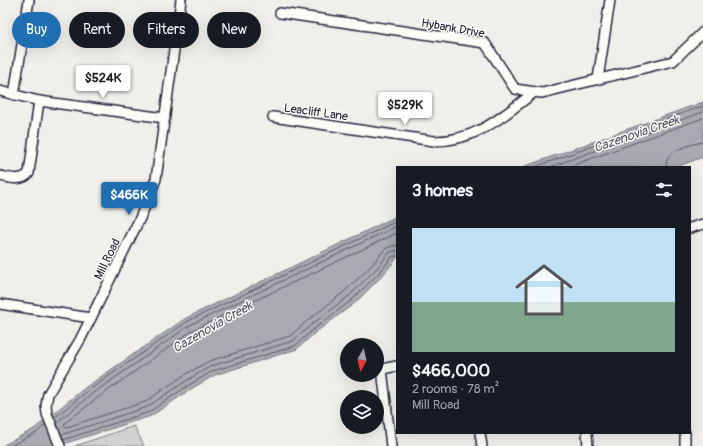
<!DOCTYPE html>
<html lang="en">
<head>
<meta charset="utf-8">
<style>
	body { margin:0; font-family:Pangolin,sans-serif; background:#242831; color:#f1f3f6; height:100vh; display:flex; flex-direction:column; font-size:15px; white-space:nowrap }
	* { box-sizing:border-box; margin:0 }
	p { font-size:13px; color:#9ea1a6 }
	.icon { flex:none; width:22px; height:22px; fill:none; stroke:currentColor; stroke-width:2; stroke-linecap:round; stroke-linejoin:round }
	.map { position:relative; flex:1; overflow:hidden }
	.sheet { position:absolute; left:396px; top:166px; width:295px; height:268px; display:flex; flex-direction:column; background:#171b24; border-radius:0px; box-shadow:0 4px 16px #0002 }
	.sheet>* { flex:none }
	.banner { position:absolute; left:12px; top:12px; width:324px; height:36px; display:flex; gap:8px }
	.needle { width:26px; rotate:188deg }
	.buttons { position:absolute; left:340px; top:338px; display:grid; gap:8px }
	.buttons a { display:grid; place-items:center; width:44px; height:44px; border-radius:50%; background:#171b24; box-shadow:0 4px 16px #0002; font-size:20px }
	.price { position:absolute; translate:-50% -34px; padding:0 9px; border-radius:4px; background:#fff; color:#222; font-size:13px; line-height:26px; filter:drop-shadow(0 1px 2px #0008) }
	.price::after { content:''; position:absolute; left:50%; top:24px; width:12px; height:9px; margin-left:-6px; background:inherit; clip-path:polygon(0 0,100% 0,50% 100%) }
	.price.active { background:#1f6fb2; color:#fff }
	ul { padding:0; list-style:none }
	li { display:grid; align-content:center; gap:8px; height:212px; padding:0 16px }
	li span { display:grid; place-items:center; height:124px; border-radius:0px; color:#555 }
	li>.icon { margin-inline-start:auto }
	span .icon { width:72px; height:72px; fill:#fffc; stroke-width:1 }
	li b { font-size:17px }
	h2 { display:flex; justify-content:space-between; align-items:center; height:48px; padding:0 16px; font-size:17px }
	.chip { padding:0 14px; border-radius:18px; background:#171b24; box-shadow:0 4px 16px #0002; font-size:14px; line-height:36px }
	.chip.active { background:#1f6fb2; color:#fff }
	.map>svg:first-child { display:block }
	.green { fill:#d2d1d1; stroke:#7a7a86 }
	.water { fill:#a9a9b0; stroke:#737381 }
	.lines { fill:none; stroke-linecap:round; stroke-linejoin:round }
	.shore { stroke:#58586a; stroke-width:1 }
	.minor-casing { stroke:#22223b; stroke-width:12 }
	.minor { stroke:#fdfcf7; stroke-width:9 }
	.labels { text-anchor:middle; stroke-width:3; stroke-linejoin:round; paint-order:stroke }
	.street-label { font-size:12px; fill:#22223b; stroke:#fdfcf7 }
	.water-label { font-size:13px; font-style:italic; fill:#58586a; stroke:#fdfcf7 }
</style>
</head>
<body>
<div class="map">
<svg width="703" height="446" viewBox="0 0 703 446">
	<rect width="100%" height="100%" fill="#f0efec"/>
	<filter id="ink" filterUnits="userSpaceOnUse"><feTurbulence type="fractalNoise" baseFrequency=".025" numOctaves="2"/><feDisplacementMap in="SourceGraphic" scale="8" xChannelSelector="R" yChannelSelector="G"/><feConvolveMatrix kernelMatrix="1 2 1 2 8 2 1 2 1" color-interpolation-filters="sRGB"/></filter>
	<g filter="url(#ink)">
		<polygon class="green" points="134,426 144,446 75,446"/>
		<g class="water">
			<polygon points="703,102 703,157 676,167 523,167"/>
			<polygon points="397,216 397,258 383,275 355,303 316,332 297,349 215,375 191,389 151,416 66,443 63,446 2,446 34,429 86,387 186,318"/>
		</g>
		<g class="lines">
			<g class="shore">
				<polyline points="535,167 703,106"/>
				<polyline points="550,167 703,112"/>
				<polyline points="568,167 703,118"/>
				<path d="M666,167C666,162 667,159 670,155C675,149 695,143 703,142"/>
				<polyline points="397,233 193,330 96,399 65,423 64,426 67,427 145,402 183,376 209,361 290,336 307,321 345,291 372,265 385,249 391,246 397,245"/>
				<polyline points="54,418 89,390 188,321 397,221"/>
				<polyline points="56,423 92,394 190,325 397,226"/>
				<polyline points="61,435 147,407 186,381 211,366 293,341 311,325 349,296 376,269 389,253 393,251 397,251"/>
				<polyline points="63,440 149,412 189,385 213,371 295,346 314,329 352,300 380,272 392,257 397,256"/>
				<polyline points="10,446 36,433 45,425"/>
			</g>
			<g class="minor-casing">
				<g id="minor">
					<polyline points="280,13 485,43 515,89 542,93 673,61 703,32"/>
					<polyline points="598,79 610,0"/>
					<polyline points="0,91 39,101 165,118"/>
					<polyline points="14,95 29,0"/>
					<path d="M273,117L434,141C475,141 501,118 532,94L533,92"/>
					<path d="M0,176C10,178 22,182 29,173L39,101"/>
					<polyline points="690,228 703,224"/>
					<polyline points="0,304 91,318"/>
					<polyline points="480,433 482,446"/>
					<polyline points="587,433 588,446"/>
					<polyline points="685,433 685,446"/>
					<polyline points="60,446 47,414 46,405 48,394 80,340 91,318 141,216 156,179 181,0"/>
					<polyline points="391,446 382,369 397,366"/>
				</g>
			</g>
			<use href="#minor" class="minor"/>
		</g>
	</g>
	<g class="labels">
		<g class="street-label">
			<text transform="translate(453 28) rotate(10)" y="4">Hybank Drive</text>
			<text transform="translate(316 112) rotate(8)" y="4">Leacliff Lane</text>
			<text transform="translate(107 259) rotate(-64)" y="4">Mill Road</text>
		</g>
		<g class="water-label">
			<text transform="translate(636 133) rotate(-19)" y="5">Cazenovia Creek</text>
			<text transform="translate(212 326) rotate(-30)" y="5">Cazenovia Creek</text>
		</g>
	</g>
</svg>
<div class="buttons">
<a><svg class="needle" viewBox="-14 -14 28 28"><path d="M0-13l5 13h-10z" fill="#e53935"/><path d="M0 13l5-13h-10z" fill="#9ea1a6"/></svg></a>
<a><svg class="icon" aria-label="layers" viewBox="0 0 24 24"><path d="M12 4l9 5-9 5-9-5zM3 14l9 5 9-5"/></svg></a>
</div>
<b class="price" style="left:103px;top:99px">$524K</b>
<b class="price" style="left:405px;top:126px">$529K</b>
<b class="price active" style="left:129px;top:216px">$466K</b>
<div class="banner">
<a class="chip active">Buy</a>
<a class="chip">Rent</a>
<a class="chip">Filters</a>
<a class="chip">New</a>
</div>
<section class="sheet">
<h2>3 homes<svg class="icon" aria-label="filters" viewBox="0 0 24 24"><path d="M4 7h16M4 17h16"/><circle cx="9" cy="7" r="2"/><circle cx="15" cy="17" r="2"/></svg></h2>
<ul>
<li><span style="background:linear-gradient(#bfe0f5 60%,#7fa58c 0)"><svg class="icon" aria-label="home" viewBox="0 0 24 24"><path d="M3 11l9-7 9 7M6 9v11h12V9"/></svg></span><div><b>$466,000</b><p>2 rooms · 78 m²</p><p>Mill Road</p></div></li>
</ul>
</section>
</div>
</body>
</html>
